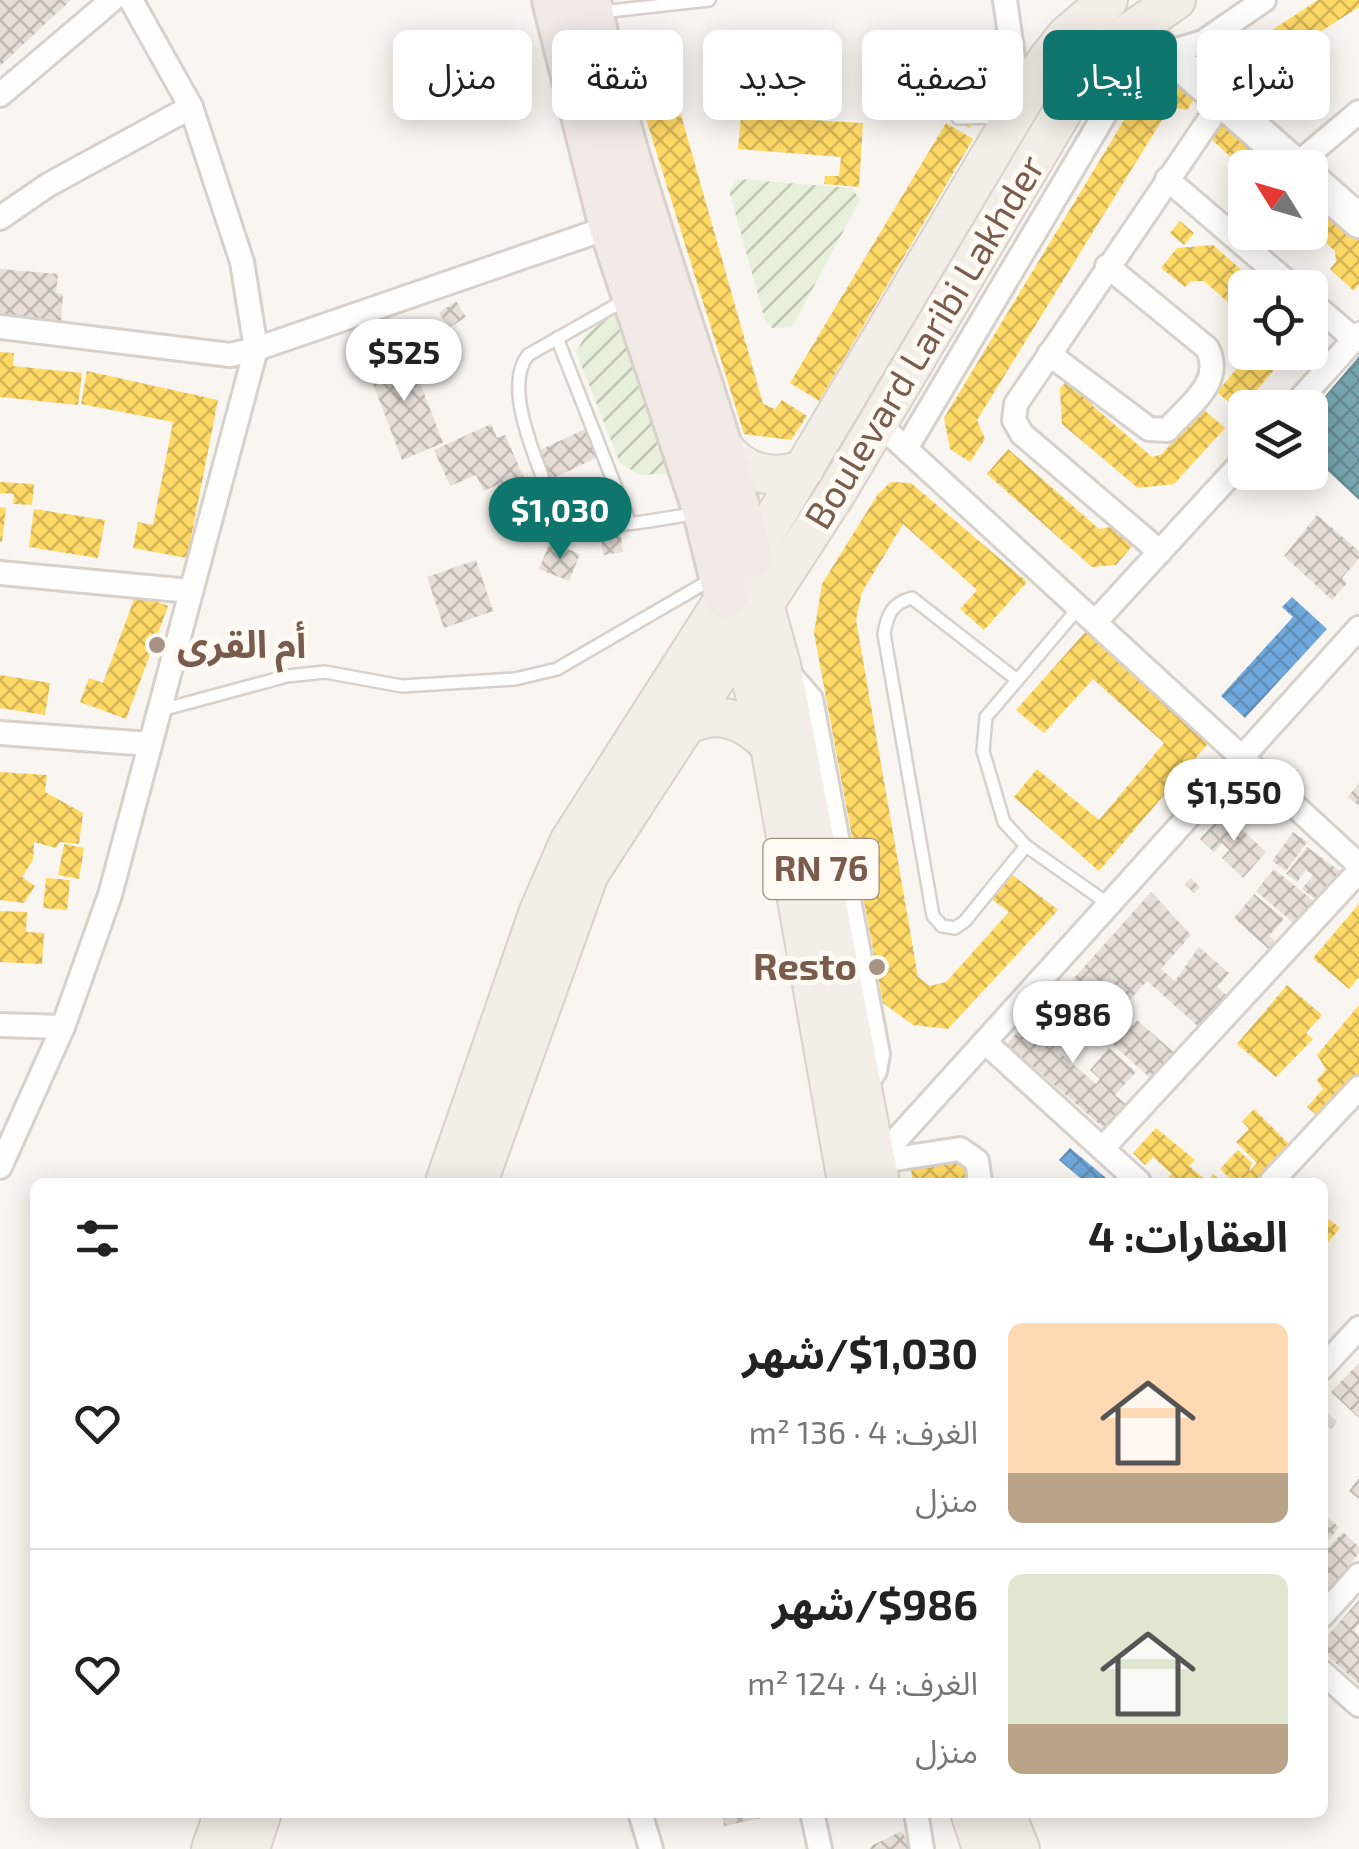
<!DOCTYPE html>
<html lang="ar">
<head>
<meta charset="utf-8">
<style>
	body { margin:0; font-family:"Exo 2","Noto Sans Arabic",sans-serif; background:#f6f6f6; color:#222; direction:rtl; height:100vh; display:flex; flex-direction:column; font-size:38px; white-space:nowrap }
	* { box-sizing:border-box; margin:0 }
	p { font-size:32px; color:#767676 }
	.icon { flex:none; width:55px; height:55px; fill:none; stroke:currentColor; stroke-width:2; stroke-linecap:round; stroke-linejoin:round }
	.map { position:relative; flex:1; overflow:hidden; direction:ltr }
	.side { position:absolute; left:30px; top:1178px; width:1298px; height:640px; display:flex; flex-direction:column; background:#fff; border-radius:15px; box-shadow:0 5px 25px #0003; direction:rtl }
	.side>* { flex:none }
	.hud { position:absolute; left:30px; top:30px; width:1300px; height:90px; direction:rtl; display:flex; gap:20px }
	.needle { width:65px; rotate:307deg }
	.tools { position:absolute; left:1228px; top:150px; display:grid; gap:20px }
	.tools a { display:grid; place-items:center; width:100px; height:100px; border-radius:15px; background:#fff; box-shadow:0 5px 25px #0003; font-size:50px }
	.price { position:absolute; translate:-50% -85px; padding:0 22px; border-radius:35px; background:#fff; color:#222; font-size:32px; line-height:65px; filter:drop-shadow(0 2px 5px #0008) }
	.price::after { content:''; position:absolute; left:50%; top:60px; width:30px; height:22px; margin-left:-15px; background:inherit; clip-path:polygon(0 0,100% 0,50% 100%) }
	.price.current { background:#0f766e; color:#fff }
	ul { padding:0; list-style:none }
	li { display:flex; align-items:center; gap:30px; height:250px; padding:0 40px }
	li+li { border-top:2px solid #e0e0e0 }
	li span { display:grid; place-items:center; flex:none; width:280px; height:200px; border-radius:15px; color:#555 }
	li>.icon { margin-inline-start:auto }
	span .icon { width:120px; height:120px; fill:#fffc; stroke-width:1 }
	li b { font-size:42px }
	h2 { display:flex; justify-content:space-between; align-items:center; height:120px; padding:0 40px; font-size:42px }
	.pill { padding:0 35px; border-radius:15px; background:#fff; box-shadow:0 5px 25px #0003; font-size:35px; line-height:90px }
	.pill.current { background:#0f766e; color:#fff }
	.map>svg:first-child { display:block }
	.garden { fill:url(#garden-furrows) }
	.homes { fill:url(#homes-cross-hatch) }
	.schools { fill:url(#schools-cross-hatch) }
	.public { fill:url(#public-cross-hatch) }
	.building { fill:url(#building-cross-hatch) }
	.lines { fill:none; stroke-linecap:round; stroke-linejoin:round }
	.lane-casing { stroke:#d7d1cb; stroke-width:16 }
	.street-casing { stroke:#d7d1cb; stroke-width:28 }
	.secondary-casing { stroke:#d9d2cb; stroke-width:38 }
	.primary-casing { stroke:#dad1cc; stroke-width:42 }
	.highway-casing { stroke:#dad1cc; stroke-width:48 }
	.lane { stroke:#fefefd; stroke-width:11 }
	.street { stroke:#fefefd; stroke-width:22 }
	.secondary { stroke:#fefefd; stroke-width:32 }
	.primary { stroke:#f3eee8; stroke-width:38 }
	.highway { stroke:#f2eae7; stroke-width:42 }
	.poi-dot { fill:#a69286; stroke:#fffaf3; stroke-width:4 }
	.labels { text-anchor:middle; stroke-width:10; stroke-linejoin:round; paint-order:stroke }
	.shield { fill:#fffaf3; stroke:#a28b7f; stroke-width:2.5 }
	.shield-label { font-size:35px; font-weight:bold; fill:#7a5c4d }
	.street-label { font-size:38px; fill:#7a5c4d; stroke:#fffaf3 }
	.poi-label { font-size:38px; font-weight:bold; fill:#7a5c4d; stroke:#fffaf3; text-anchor:start }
</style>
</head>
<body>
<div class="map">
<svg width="1359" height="1849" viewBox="0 0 1359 1849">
	<defs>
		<pattern id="garden-furrows" width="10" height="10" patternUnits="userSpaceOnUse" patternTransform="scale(2.5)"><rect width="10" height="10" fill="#e7f0db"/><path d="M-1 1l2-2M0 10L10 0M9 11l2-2" fill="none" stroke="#c0c6b4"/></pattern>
		<pattern id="homes-cross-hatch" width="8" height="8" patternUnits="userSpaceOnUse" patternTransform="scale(2.5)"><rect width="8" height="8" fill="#ffd966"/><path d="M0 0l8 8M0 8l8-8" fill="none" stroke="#d3b356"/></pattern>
		<pattern id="schools-cross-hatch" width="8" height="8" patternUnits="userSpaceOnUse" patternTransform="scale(2.5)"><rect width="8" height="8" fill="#6fa8dc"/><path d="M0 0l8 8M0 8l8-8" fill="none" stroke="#608cb5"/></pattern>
		<pattern id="public-cross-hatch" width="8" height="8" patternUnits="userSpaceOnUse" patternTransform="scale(2.5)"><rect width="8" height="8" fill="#76a5af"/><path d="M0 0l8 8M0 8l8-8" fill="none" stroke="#668a91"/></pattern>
		<pattern id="building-cross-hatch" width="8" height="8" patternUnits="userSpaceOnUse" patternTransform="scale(2.5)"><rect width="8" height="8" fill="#e6ded7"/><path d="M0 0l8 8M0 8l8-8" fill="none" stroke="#bfb7b1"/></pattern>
	</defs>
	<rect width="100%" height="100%" fill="#f9f5f0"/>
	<g class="garden">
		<polygon points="738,179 852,188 860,200 792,327 772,328 765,320 729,190"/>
		<polygon points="619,310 673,473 640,475 620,463 576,352 588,332"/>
	</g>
	<g class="homes">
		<polygon points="1318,0 1359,0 1359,7 1284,55 1296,74 1276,87 1248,46"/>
		<polygon points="1163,73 1186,73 1202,87 1187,110 1170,107 977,420 985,439 970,462 950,449 944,418 1147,82"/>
		<polygon points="969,100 982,107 970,128 958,121"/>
		<polygon points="677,101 763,404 775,409 782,400 807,416 791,440 744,434 643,109"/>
		<polygon points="1225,105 1294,168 1243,168 1201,130"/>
		<polygon points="741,116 863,123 859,187 824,184 825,176 839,176 841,157 738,149"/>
		<polygon points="946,123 973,139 819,401 790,383"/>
		<polygon points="1310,182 1359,226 1359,285 1354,291 1330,269 1336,262 1335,251 1310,228"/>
		<polygon points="1180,221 1194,233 1184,245 1170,233"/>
		<polygon points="1213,245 1262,288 1245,288 1245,317 1204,281 1191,281 1185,287 1161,268 1177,248"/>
		<polygon points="0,352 14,353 13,366 82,373 78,405 0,397"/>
		<polygon points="1251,352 1289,352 1239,411 1217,392"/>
		<polygon points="87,371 218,400 187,558 133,548 138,522 153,525 173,422 81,404"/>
		<polygon points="1074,371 1093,406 1152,457 1162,454 1202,408 1225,428 1174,484 1138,488 1062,424 1060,389"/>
		<polygon points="1008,449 1099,529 1124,525 1137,540 1116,565 1092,567 987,474"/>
		<polygon points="0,482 34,484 32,505 13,504 14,494 0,493"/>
		<polygon points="891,482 911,483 1027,582 984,630 960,609 977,590 903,524 862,592 856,620 918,977 930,986 946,982 1009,912 990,898 1010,873 1058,910 948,1029 913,1025 883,1003 814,633 822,584 878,494"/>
		<polygon points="0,507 6,508 2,542 0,541"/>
		<polygon points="34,509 105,520 98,558 29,547"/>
		<polygon points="136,594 168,606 126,719 80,702 89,678 103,683"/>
		<polygon points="1088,629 1211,740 1099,871 1014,797 1037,769 1099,820 1164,743 1093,679 1044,733 1016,710"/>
		<polygon points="0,675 50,683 45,715 0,708"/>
		<polygon points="0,772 47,775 45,792 83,813 79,844 60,842 56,848 34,842 33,860 22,877 35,886 24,903 0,900"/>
		<polygon points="64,844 84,848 79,879 58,875"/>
		<polygon points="46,878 70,880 67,910 43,908"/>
		<polygon points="1359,904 1359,977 1349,989 1313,958"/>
		<polygon points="0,911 27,912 26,932 44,933 42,964 0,962"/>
		<polygon points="1287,985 1322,1015 1306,1033 1313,1039 1276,1077 1237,1044"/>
		<polygon points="1359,1005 1359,1073 1320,1118 1307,1107 1323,1089 1317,1080 1326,1069 1317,1055"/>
		<polygon points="1254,1109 1292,1147 1256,1182 1234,1182 1220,1169 1238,1150 1252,1163 1249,1172 1257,1163 1236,1142 1249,1129 1242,1121"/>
		<polygon points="1156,1128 1195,1160 1189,1166 1207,1181 1213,1174 1222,1182 1164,1182 1172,1174 1153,1157 1145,1165 1133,1153"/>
		<polygon points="964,1148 970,1182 913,1182 909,1158"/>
		<polygon points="1322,1214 1340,1228 1322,1250"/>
	</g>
	<g class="schools">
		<polygon points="1292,597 1327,629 1245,718 1221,696 1293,617 1282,607"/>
		<polygon points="1070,1148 1111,1182 1085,1182 1059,1160"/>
	</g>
	<polygon class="public" points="1359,356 1359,500 1310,454 1310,414"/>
	<g class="building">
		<polygon points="0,0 71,0 0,66"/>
		<polygon points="0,269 58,274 56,293 63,294 61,321 0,316"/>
		<polygon points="456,301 466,317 449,328 439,313"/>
		<polygon points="407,349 443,443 402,460 366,365"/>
		<polygon points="491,424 497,438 505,435 528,487 503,498 497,485 484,491 476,475 450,486 434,450"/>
		<polygon points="585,429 598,457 541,484 527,456"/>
		<polygon points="1317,515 1359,551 1359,558 1342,578 1347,583 1332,600 1284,556"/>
		<polygon points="620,530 623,552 603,555 600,533"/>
		<polygon points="550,542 580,554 569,581 539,569"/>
		<polygon points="476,560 493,611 444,628 427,577"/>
		<polygon points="1359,783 1359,806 1348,797"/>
		<polygon points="1259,803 1268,812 1259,821 1250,812"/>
		<polygon points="1228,808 1237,816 1233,821 1266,852 1243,878 1222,858 1229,850 1222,843 1214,852 1200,839"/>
		<polygon points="1293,832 1307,842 1286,871 1272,861"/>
		<polygon points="1307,847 1345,875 1322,905 1302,889 1313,875 1306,870 1297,882 1286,874"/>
		<polygon points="1274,869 1315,902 1296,925 1256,891"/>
		<polygon points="1191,878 1200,887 1194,893 1185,884"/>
		<polygon points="1151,892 1191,935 1161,969 1175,981 1199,947 1229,973 1217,987 1232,1000 1201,1029 1147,981 1109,1023 1123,1036 1137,1020 1179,1057 1156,1083 1058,996"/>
		<polygon points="1254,894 1284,919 1269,936 1280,945 1273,953 1234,918"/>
		<polygon points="1044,1001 1080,1027 1058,1051 1096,1084 1100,1079 1090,1070 1109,1048 1136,1072 1115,1095 1129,1107 1107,1131 1007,1044"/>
		<polygon points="1359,1363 1359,1418 1331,1392"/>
		<polygon points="1322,1409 1337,1421 1331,1429 1322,1422"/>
		<polygon points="1359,1478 1359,1499 1349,1491"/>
		<polygon points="1322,1513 1339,1527 1322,1548"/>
		<polygon points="1343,1532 1359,1547 1359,1553 1322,1600 1322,1555"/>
		<polygon points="1359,1600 1359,1624 1354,1630 1359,1635 1359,1684 1322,1651 1322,1642"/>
		<polygon points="722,1812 761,1812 762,1818 724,1826"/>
		<polygon points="902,1831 911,1849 870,1849 873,1845"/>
	</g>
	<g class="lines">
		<g class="lane-casing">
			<g id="lane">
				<polyline points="601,12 709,0"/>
				<polyline points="626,109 650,101"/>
				<polyline points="958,118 1003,117"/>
				<path d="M625,300L528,355C501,389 540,466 553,506C580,541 658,518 699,513"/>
				<polyline points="557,338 629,521"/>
				<polyline points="1081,605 986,717 983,751 1004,822 1026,846 1107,903"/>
				<path d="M1017,680L912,598C892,603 887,615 884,634L933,916L942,926L955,928L965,921L1026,846"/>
				<polyline points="158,711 287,676 325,672 402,686 515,679 557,669 712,579"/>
			</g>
		</g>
		<g class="street-casing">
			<g id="street">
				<polyline points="131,0 191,107 242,262 256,349 619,224"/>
				<polyline points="1005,0 1020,106"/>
				<polyline points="0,95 112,0"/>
				<polyline points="1296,165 1359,112"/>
				<polyline points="1167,179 1294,288"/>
				<polyline points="0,218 48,185 191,107"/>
				<polyline points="1310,301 1354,339"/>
				<polyline points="0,327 230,355 256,349 110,895 63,1027 0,1167"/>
				<path d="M1049,354L1149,429L1167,430C1188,406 1225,382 1207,348L1107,266"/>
				<polyline points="1292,408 1359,334"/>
				<polyline points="879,424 1359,865"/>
				<polyline points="907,447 1124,82 1144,60 1203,42 1264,0"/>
				<polyline points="1160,552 1022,434 1014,420 1016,404 1222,101"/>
				<polyline points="0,573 190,591"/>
				<polyline points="1097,620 1245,459"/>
				<polyline points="784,668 811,699 878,1054 875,1071 863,1089"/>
				<polyline points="0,733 150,744"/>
				<polyline points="0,1025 63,1027"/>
				<polyline points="986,1043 1139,1182"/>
				<polyline points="1103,1148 1359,871"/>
				<polyline points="876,1162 1359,628"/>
				<polyline points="876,1162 960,1149 977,1161 980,1182"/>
				<polyline points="1271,1182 1359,1088"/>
				<polyline points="1322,1368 1359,1328"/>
				<polyline points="1322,1616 1359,1575"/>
				<polyline points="1322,1672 1359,1705"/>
				<polyline points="640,1812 651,1849"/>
				<polyline points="812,1812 820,1849"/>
				<polyline points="916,1812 922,1849"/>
			</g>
		</g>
		<g class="secondary-casing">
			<g id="secondary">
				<polyline points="1135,25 1299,168"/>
				<polyline points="1310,178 1359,221"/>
			</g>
		</g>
		<g class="primary-casing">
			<g id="primary">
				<path d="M724,448C744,474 774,481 804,469"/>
				<polyline points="761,594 781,665 880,1182"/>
				<polyline points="736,628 770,746 847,1182"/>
				<path d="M681,729C712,707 746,718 770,746"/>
				<polyline points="445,1182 539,911 569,842 751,557 1047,60 1066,36 1108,0"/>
				<polyline points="478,1182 589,874 837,492 1077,87 1111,45 1176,0"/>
				<polyline points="970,1812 982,1849"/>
				<polyline points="1005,1812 1020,1849"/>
				<polyline points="211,1849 224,1812"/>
				<polyline points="250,1849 262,1812"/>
			</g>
		</g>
		<g class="highway-casing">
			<g id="highway">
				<polyline points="554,0 611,227 705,512 726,597"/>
				<path d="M589,0C626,190 704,370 751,557"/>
			</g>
		</g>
		<use href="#lane" class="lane"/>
		<use href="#street" class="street"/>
		<use href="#secondary" class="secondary"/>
		<use href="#primary" class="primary"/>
		<use href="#highway" class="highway"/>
	</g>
	<g class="poi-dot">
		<circle cx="157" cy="645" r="10"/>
		<circle cx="877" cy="967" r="10"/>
	</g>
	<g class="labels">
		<rect class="shield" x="763.5" y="839" width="115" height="60" rx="8"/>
		<g class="shield-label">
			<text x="821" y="881">RN 76</text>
		</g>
		<g class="street-label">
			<text transform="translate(925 342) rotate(-59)" y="13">Boulevard Laribi Lakhder</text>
		</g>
		<g class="poi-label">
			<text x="177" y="658">أم القرى</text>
			<text x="857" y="980" text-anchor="end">Resto</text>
		</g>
	</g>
</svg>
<div class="tools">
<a><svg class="needle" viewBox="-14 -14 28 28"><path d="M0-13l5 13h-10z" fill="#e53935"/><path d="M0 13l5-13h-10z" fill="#767676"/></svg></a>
<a><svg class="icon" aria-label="locate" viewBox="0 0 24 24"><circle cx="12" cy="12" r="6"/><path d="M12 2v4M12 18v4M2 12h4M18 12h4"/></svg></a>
<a><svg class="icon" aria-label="layers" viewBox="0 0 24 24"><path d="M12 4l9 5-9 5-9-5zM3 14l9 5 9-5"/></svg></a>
</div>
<b class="price" style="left:404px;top:404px">$525</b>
<b class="price current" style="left:560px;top:562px">$1,030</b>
<b class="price" style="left:1234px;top:844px">$1,550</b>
<b class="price" style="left:1073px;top:1066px">$986</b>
<div class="hud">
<a class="pill">شراء</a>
<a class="pill current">إيجار</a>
<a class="pill">تصفية</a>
<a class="pill">جديد</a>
<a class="pill">شقة</a>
<a class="pill">منزل</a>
</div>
<section class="side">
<h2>العقارات: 4<svg class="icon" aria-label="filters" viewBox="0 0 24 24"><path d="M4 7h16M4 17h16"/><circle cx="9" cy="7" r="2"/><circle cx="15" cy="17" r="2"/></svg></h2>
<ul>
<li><span style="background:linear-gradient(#ffd9b3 75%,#b9a48a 0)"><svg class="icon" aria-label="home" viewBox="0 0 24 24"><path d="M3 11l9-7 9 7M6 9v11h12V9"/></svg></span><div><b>$1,030/شهر</b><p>الغرف: 4 · 136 m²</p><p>منزل</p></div><svg class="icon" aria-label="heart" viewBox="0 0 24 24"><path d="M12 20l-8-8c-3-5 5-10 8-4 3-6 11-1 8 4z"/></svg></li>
<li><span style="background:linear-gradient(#dfe7d0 75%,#b9a48a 0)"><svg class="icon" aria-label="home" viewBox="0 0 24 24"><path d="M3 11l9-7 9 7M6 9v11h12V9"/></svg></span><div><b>$986/شهر</b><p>الغرف: 4 · 124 m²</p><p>منزل</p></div><svg class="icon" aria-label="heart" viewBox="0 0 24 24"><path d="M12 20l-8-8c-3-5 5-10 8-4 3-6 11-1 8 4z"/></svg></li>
</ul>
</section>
</div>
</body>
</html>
